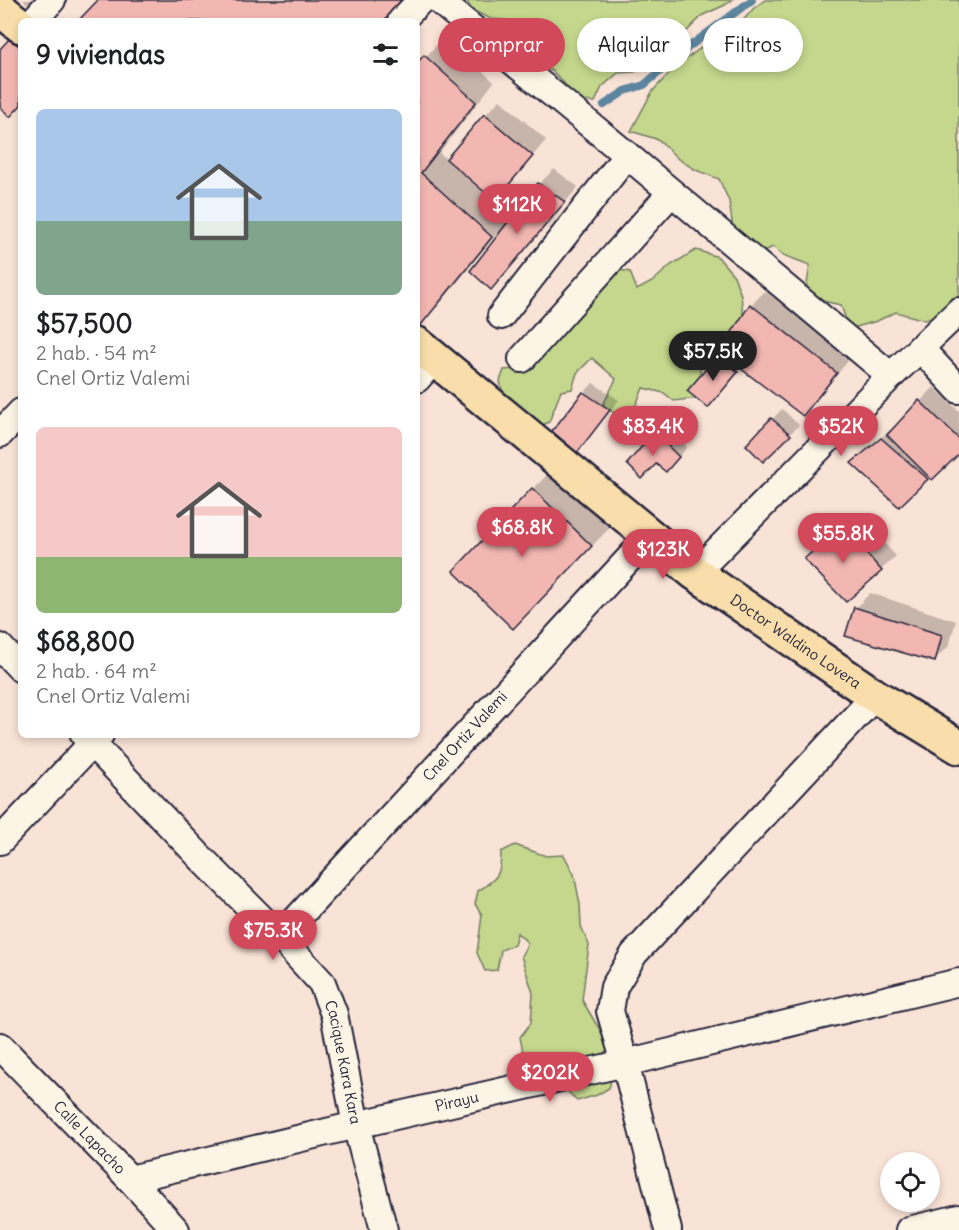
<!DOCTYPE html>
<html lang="es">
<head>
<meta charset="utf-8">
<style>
	body { margin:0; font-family:Delius,sans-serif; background:#f6f6f6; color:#202124; height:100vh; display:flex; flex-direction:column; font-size:22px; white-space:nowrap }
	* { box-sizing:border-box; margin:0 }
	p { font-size:20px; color:#757577 }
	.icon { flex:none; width:33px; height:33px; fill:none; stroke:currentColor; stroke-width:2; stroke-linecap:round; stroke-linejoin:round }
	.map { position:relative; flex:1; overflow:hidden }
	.side { position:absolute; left:18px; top:18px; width:402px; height:720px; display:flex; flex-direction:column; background:#fff; border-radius:9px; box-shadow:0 3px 9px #0003 }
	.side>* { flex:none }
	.banner { position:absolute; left:438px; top:18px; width:430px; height:54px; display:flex; gap:12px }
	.controls { position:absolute; left:880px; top:1152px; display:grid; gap:12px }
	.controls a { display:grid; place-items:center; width:60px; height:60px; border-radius:50%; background:#fff; box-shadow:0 3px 9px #0003; font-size:30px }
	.price { position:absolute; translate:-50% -51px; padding:0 14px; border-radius:21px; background:#d1495b; color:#fff; font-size:20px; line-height:39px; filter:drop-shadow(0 2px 3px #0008) }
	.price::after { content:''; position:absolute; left:50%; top:36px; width:18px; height:14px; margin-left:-9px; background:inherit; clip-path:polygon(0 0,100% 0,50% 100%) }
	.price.selected { background:#222; color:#fff }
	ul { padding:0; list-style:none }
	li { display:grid; align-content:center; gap:12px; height:318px; padding:0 18px }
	li span { display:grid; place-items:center; height:186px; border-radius:9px; color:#555 }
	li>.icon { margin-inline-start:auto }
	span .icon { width:108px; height:108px; fill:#fffc; stroke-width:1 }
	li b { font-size:26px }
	h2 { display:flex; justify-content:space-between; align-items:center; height:72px; padding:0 18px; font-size:26px }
	.tag { padding:0 21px; border-radius:27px; background:#fff; box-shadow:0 3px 9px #0003; font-size:21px; line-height:54px }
	.tag.selected { background:#d1495b; color:#fff }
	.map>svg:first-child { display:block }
	.green { fill:#c4d78c; stroke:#737c64; stroke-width:1.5 }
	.shadow { fill:#0003 }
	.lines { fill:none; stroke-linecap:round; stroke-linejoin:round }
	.stream { stroke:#5b859f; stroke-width:8 }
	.building { fill:#f3b7b2; stroke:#22223b; stroke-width:1.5 }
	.minor-casing { stroke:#22223b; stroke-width:30 }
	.major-casing { stroke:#22223b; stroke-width:38 }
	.minor { stroke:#fcf5e5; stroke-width:26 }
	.major { stroke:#f9deab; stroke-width:33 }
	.labels { text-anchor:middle; stroke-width:4.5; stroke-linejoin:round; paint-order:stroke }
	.street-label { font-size:15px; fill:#22223b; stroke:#fcf5e5 }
</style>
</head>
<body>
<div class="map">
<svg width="959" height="1230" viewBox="0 0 959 1230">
	<rect width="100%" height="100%" fill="#f9e2d6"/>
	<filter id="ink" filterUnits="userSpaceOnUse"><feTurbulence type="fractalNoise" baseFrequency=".0167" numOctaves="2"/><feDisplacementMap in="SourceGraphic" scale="12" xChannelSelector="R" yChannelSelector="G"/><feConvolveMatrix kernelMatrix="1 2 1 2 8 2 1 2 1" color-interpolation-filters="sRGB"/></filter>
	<g filter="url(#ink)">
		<g class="green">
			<polygon points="466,0 732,0 725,5 703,15 683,35 678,44 659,57 650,67 634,72 618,73 602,87 595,102 578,101 564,83 552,71 509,52 504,35 506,20 491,19 472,10"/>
			<polygon points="765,0 959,0 959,302 952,304 925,320 896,312 877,321 849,329 841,305 827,302 806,290 810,265 783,255 773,247 759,254 734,235 729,201 719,179 696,170 678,159 659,140 631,131 652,92 673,69 722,32 739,25 754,8"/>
			<polygon points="696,250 718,257 734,276 741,295 743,314 740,330 730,343 704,360 700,370 701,391 696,398 674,401 664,393 643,388 636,405 617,415 603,405 616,379 592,358 577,373 572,389 561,391 549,422 535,429 505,403 500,381 504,370 529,368 610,268 630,272 637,290 652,282 671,265"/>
			<path d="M515,845L546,856L564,855L574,874L580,904L581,926L589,945L582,1000L595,1022L614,1051L613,1072L609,1088L597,1095L577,1101L556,1079L541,1061L524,1057L520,1037L531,1023L533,993L521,956L528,943L517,933L514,945L501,950L497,970L485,971L477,953L482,915L475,904L478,891C498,878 501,875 501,852Z"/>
		</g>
		<g class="shadow">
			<polygon points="23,0 34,0 29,5"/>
			<polygon points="21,30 21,104 0,105 0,51"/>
			<polygon points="444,37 494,82 439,153 448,160 485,115 500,100 546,140 509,184 493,201 512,218 539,184 554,169 578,187 506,274 491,288 501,233 498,232 440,304 421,323 417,320 417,66"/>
			<polygon points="765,291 850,358 818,399 803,414 742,367 718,396 689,391 723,352 751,305"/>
			<polygon points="593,383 619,400 587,441 577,451 584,393"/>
			<polygon points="934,387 959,411 959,451 930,475 898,505 862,454 891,429 893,431"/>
			<polygon points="782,409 799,425 790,434 748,445"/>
			<polygon points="664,424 687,447 676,461 656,462 655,433"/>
			<polygon points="559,463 618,519 540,600 533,489"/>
			<polygon points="857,513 896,556 881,570 846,600 806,559 820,544"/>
			<polygon points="870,593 956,621 949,646 934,660 847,635 856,608"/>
		</g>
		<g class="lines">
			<polyline class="stream" points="604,105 625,91 644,85 690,46 752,0"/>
		</g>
		<g class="building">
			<polygon points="98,0 404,0 384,21 78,21"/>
			<polygon points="10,38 21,48 21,105 10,117 0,107 0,49"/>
			<polygon points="424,55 476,102 421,173 492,237 421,325 417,322 417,63"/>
			<polygon points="484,114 533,156 495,201 446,159"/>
			<polygon points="538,183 565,202 491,290 470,271"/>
			<polygon points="750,304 837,373 803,416 719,352"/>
			<polygon points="718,355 738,372 708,408 687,391"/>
			<polygon points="583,392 610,410 577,453 552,431"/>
			<polygon points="919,400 959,439 959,454 932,480 887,435"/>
			<polygon points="771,418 791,435 763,462 746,445"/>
			<polygon points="654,432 679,457 666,472 656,464 642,479 627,464"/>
			<polygon points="881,438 928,479 899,507 851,463"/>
			<polygon points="532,488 592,546 513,629 453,571"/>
			<polygon points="842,526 882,571 846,602 804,559"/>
			<polygon points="854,607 942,635 935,662 845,636"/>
		</g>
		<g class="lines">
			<g class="minor-casing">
				<g id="minor">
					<polyline points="438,0 627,155 891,376"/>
					<polyline points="33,21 52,0"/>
					<polyline points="401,21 421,0"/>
					<polyline points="501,316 627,155"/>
					<polyline points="920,348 959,390"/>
					<polyline points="522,359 671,193"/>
					<polyline points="417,379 435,359"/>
					<polyline points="0,434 21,412"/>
					<polyline points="695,573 891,376 959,311"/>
					<polyline points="0,647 21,669"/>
					<path id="s1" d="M84,735L202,859L280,937L322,983L334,1014L356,1125L384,1230"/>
					<polyline points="0,841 100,735"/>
					<path id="s2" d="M280,937L650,536"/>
					<path id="s3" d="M0,1046L130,1179L176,1230"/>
					<path id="s4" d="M130,1179L356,1125L625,1063L959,982"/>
					<polyline points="668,1230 625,1063 610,1011 614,987 634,954 875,696"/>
					<polyline points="909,1230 959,1218"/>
				</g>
			</g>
			<g class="major-casing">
				<g id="major">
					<polyline points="0,9 21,26"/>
					<path id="s5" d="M417,344L695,573L875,696L959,747"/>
				</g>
			</g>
			<use href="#minor" class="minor"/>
			<use href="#major" class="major"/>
		</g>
	</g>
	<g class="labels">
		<g class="street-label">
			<text dy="5" stroke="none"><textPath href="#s5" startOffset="482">Doctor Waldino Lovera</textPath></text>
			<text dy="5" stroke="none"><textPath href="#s2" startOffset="273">Cnel Ortiz Valemi</textPath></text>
			<text dy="5" stroke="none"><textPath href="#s1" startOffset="426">Cacique Kara Kara</textPath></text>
			<text dy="5" stroke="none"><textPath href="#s4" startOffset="336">Pirayu</textPath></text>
			<text dy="5" stroke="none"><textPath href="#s3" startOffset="128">Calle Lapacho</textPath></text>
		</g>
	</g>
</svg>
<div class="controls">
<a><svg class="icon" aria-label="locate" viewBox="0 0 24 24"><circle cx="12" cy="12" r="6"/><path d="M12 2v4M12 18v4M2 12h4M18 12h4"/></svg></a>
</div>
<b class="price" style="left:517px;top:235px">$112K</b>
<b class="price selected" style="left:713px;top:382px">$57.5K</b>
<b class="price" style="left:653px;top:457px">$83.4K</b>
<b class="price" style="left:841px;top:457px">$52K</b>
<b class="price" style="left:522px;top:558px">$68.8K</b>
<b class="price" style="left:843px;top:564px">$55.8K</b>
<b class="price" style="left:663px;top:580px">$123K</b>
<b class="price" style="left:273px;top:961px">$75.3K</b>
<b class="price" style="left:550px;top:1103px">$202K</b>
<div class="banner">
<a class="tag selected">Comprar</a>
<a class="tag">Alquilar</a>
<a class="tag">Filtros</a>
</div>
<section class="side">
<h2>9 viviendas<svg class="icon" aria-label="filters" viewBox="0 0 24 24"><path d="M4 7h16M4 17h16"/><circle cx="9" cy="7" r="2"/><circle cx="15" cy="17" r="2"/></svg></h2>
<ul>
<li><span style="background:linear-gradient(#a9c7e8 60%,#7fa58c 0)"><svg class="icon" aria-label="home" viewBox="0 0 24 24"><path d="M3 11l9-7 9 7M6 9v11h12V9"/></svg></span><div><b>$57,500</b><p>2 hab. · 54 m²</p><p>Cnel Ortiz Valemi</p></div></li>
<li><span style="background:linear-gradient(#f6c9c9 70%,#8fb573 0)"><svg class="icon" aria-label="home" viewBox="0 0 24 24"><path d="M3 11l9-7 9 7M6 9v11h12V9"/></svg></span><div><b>$68,800</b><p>2 hab. · 64 m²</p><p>Cnel Ortiz Valemi</p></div></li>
</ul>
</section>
</div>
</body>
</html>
